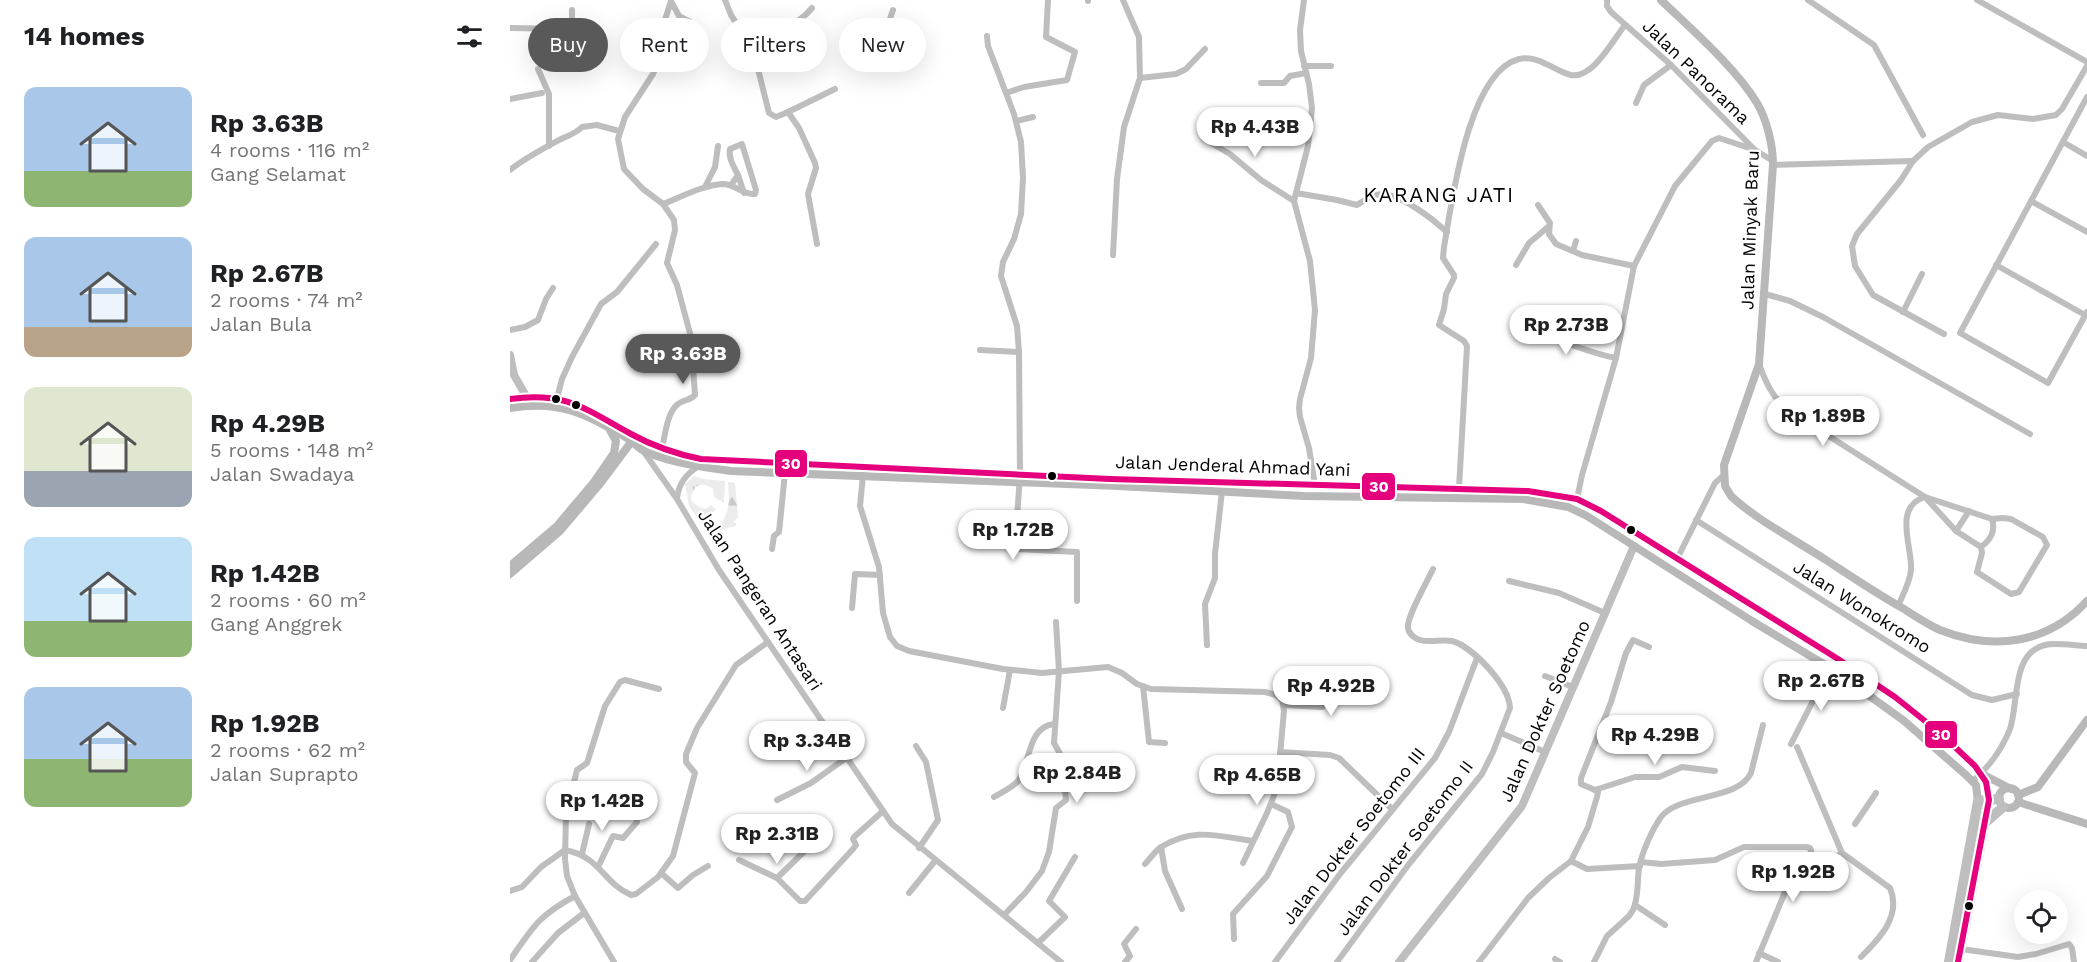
<!DOCTYPE html>
<html lang="en">
<head>
<meta charset="utf-8">
<style>
	body { margin:0; font-family:"Work Sans",sans-serif; background:#f2f2f2; color:#202124; height:100vh; display:flex; flex-direction:column; font-size:22px; white-space:nowrap }
	* { box-sizing:border-box; margin:0 }
	p { font-size:20px; color:#757577 }
	.icon { flex:none; width:33px; height:33px; fill:none; stroke:currentColor; stroke-width:2; stroke-linecap:round; stroke-linejoin:round }
	.map { position:relative; flex:1; overflow:hidden }
	.sheet { display:flex; flex-direction:column; background:#fff; width:510px }
	.sheet>* { flex:none }
	.guide { position:absolute; left:18px; top:18px; width:570px; height:54px; display:flex; gap:12px }
	.tools { position:absolute; left:1504px; top:890px; display:grid; gap:12px }
	.tools a { display:grid; place-items:center; width:54px; height:54px; border-radius:50%; background:#fff; box-shadow:0 6px 24px #0002; font-size:30px }
	.price { position:absolute; translate:-50% -51px; padding:0 14px; border-radius:21px; background:#fff; color:#222; font-size:20px; line-height:39px; filter:drop-shadow(0 2px 3px #0008) }
	.price::after { content:''; position:absolute; left:50%; top:36px; width:18px; height:14px; margin-left:-9px; background:inherit; clip-path:polygon(0 0,100% 0,50% 100%) }
	.price.current { background:#595959; color:#fff }
	ul { padding:0; list-style:none }
	li { display:flex; align-items:center; gap:18px; height:150px; padding:0 24px }
	li span { display:grid; place-items:center; flex:none; width:168px; height:120px; border-radius:12px; color:#555 }
	li>.icon { margin-inline-start:auto }
	span .icon { width:72px; height:72px; fill:#fffc; stroke-width:1 }
	li b { font-size:26px }
	h2 { display:flex; justify-content:space-between; align-items:center; height:72px; padding:0 24px; font-size:26px }
	.chip { padding:0 21px; border-radius:27px; background:#fff; box-shadow:0 6px 24px #0002; font-size:21px; line-height:54px }
	.chip.current { background:#595959; color:#fff }
	main { display:flex; flex:1; min-height:0 }
	.map>svg:first-child { display:block }
	.forest { fill:url(#forest-firs) }
	.park { fill:url(#park-tufts) }
	.lines { fill:none; stroke-linecap:round; stroke-linejoin:round }
	.minor { stroke:#bebebe; stroke-width:6 }
	.tertiary { stroke:#bebebe; stroke-width:8 }
	.secondary { stroke:#b8b8b8; stroke-width:8 }
	.trunk { stroke:#bebebe; stroke-width:10 }
	.bus-1-casing { stroke:#fff; stroke-width:10 }
	.bus-1 { stroke:#e5007d; stroke-width:6 }
	.bus-dot { fill:#000; stroke:#fff; stroke-width:2 }
	.labels { text-anchor:middle; stroke-width:4.5; stroke-linejoin:round; paint-order:stroke }
	.street-label { font-size:18px; fill:#000; stroke:#fff }
	.quarter-label { font-size:21px; letter-spacing:1.5px; fill:#000; stroke:#fff }
	.line-badge { stroke:#fff; stroke-width:2 }
	.badge-label { font-size:16px; text-anchor:middle; font-weight:bold; fill:#fff }
</style>
</head>
<body>
<main>
<section class="sheet">
<h2>14 homes<svg class="icon" aria-label="filters" viewBox="0 0 24 24"><path d="M4 7h16M4 17h16"/><circle cx="9" cy="7" r="2"/><circle cx="15" cy="17" r="2"/></svg></h2>
<ul>
<li><span style="background:linear-gradient(#a9c7e8 70%,#8fb573 0)"><svg class="icon" aria-label="home" viewBox="0 0 24 24"><path d="M3 11l9-7 9 7M6 9v11h12V9"/></svg></span><div><b>Rp 3.63B</b><p>4 rooms · 116 m²</p><p>Gang Selamat</p></div></li>
<li><span style="background:linear-gradient(#a9c7e8 75%,#b9a48a 0)"><svg class="icon" aria-label="home" viewBox="0 0 24 24"><path d="M3 11l9-7 9 7M6 9v11h12V9"/></svg></span><div><b>Rp 2.67B</b><p>2 rooms · 74 m²</p><p>Jalan Bula</p></div></li>
<li><span style="background:linear-gradient(#dfe7d0 70%,#9aa5b1 0)"><svg class="icon" aria-label="home" viewBox="0 0 24 24"><path d="M3 11l9-7 9 7M6 9v11h12V9"/></svg></span><div><b>Rp 4.29B</b><p>5 rooms · 148 m²</p><p>Jalan Swadaya</p></div></li>
<li><span style="background:linear-gradient(#bfe0f5 70%,#8fb573 0)"><svg class="icon" aria-label="home" viewBox="0 0 24 24"><path d="M3 11l9-7 9 7M6 9v11h12V9"/></svg></span><div><b>Rp 1.42B</b><p>2 rooms · 60 m²</p><p>Gang Anggrek</p></div></li>
<li><span style="background:linear-gradient(#a9c7e8 60%,#8fb573 0)"><svg class="icon" aria-label="home" viewBox="0 0 24 24"><path d="M3 11l9-7 9 7M6 9v11h12V9"/></svg></span><div><b>Rp 1.92B</b><p>2 rooms · 62 m²</p><p>Jalan Suprapto</p></div></li>
</ul>
</section>
<div class="map">
<svg width="1577" height="962" viewBox="0 0 1577 962">
	<defs>
		<pattern id="forest-firs" width="22" height="20" patternUnits="userSpaceOnUse" patternTransform="scale(1.5)"><rect width="22" height="20" fill="#ececec"/><path d="M5 1l3.5 6h-7zM16 11l3.5 6h-7z" fill="#c9c9c9"/></pattern>
		<pattern id="park-tufts" width="24" height="20" patternUnits="userSpaceOnUse" patternTransform="scale(1.5)"><rect width="24" height="20" fill="#ececec"/><path d="M3 7l-1-3M5 7V3M7 7l1-3M15 17l-1-3M17 17v-4M19 17l1-3" fill="none" stroke="#c9c9c9"/></pattern>
	</defs>
	<rect width="100%" height="100%" fill="#fff"/>
	<path class="forest" d="M218,482L225,483L228,517L223,522L226,523V526L198,533C200,531 206,528 209,525C221,514 219,497 218,482Z"/>
	<path class="park" d="M184,476L193,479L215,481L214,503L204,497L203,489C191,480 182,486 181,501C186,505 190,508 196,509L201,505L206,509L201,515V523L194,527L179,506L175,484Z"/>
	<g class="lines">
		<g class="minor">
			<polyline points="215,0 221,15 243,49 259,113 266,117 278,112 289,128 305,163 306,168 298,194 307,244"/>
			<polyline points="578,0 578,1"/>
			<polyline points="794,0 790,30 791,51 799,84 802,108 798,146 784,201 800,261 805,310 801,358 790,399 789,408 790,417 799,448 805,485"/>
			<polyline points="1097,0 1097,6 1101,12 1161,65 1245,150 1263,161"/>
			<polyline points="1298,0 1364,45 1413,135"/>
			<polyline points="1467,0 1577,62"/>
			<polyline points="161,1 169,16 180,22"/>
			<polyline points="0,28 58,29 62,25 62,10"/>
			<polyline points="477,36 478,46 504,114 511,142 513,178 511,214 504,239 493,262 491,276 507,326 509,352 510,475 505,547 507,549 567,552 567,601"/>
			<path d="M237,38C262,32 285,29 302,8"/>
			<polyline points="367,57 383,10"/>
			<polyline points="794,66 821,66"/>
			<polyline points="28,69 39,94 39,146"/>
			<polyline points="630,78 666,74 676,69 695,49"/>
			<polyline points="751,83 774,83 780,76 796,73"/>
			<polyline points="496,93 514,87 557,80 565,52 536,37 538,0"/>
			<polyline points="1577,97 1450,333 1538,383 1577,312"/>
			<polyline points="0,99 32,93"/>
			<polyline points="1126,103 1134,85 1161,65"/>
			<polyline points="278,112 325,89"/>
			<polyline points="506,121 523,117"/>
			<polyline points="694,139 720,154 751,180 784,201"/>
			<polyline points="1553,142 1577,156"/>
			<polyline points="1263,165 1403,161"/>
			<path d="M0,170C15,158 34,148 51,139C59,135 65,134 72,127L87,125L109,131"/>
			<polyline points="228,175 234,193"/>
			<polyline points="195,187 205,167 208,146"/>
			<path d="M786,193L827,200L847,205C855,200 864,193 874,194C894,197 922,218 937,232"/>
			<polyline points="1521,201 1577,232"/>
			<path d="M153,204C171,197 193,185 213,184C225,184 233,195 245,194L246,190L232,144L220,149C218,158 224,167 228,175L221,185"/>
			<polyline points="1028,205 1040,223 1039,234 1046,244 1072,255 1124,266"/>
			<polyline points="1063,251 1066,241"/>
			<polyline points="603,255 607,179 614,127 630,78 629,37 613,0"/>
			<polyline points="1006,265 1019,243 1038,227"/>
			<polyline points="1486,265 1575,315"/>
			<polyline points="1255,294 1280,301 1313,317 1520,434"/>
			<polyline points="1393,312 1412,274"/>
			<path d="M1013,327C1044,337 1074,352 1106,358"/>
			<polyline points="0,330 15,327 28,320 36,299 43,288"/>
			<polyline points="1434,334 1363,295 1345,266 1342,246 1347,234 1391,180 1403,161 1418,147 1462,122 1488,115 1523,119 1546,115 1552,109 1577,66"/>
			<polyline points="470,350 509,352"/>
			<path d="M1249,364C1256,383 1262,396 1276,409L1415,497L1482,519L1493,518L1501,519L1533,537L1537,545L1509,592L1501,594L1467,572L1472,553L1471,547L1446,531L1415,497"/>
			<polyline points="47,398 52,379 62,357 91,304 107,292 146,244"/>
			<path d="M152,448C155,436 157,412 168,404C174,399 180,401 185,395L181,337L167,285L157,263L165,230L164,220L153,204L133,189L114,169L108,139L115,117L143,74L148,62L153,42L154,23L161,1"/>
			<polyline points="134,452 167,499 209,570 382,824 551,962"/>
			<polyline points="353,475 350,506 369,567 373,613 380,637 387,646 399,651 493,669 532,673 598,667 612,673 627,684 641,689 755,692 766,695 772,700 774,711 767,788 757,813 733,863"/>
			<path d="M949,488L957,346L954,341L929,325L934,309L936,294L944,278V275L933,258L934,247C942,202 958,72 1009,59C1018,57 1028,60 1036,64C1044,67 1052,73 1061,75C1083,79 1103,40 1115,25"/>
			<path d="M167,498C169,483 176,474 189,466"/>
			<polyline points="1067,499 1072,475 1106,358 1124,266 1165,186 1202,141 1209,138 1245,150"/>
			<polyline points="1186,520 1462,695 1482,700 1507,694"/>
			<polyline points="1446,531 1459,511"/>
			<path d="M1471,547C1480,540 1486,532 1482,519"/>
			<polyline points="262,549 264,536 269,532 275,473"/>
			<polyline points="1167,559 1205,483 1214,475"/>
			<polyline points="999,581 1049,593 1095,613"/>
			<path d="M1388,606C1393,595 1400,582 1401,570C1403,548 1382,507 1415,497"/>
			<polyline points="342,608 345,574 370,575"/>
			<polyline points="697,645 695,604 705,578 705,554 712,491"/>
			<polyline points="1035,676 1063,687"/>
			<polyline points="633,686 639,742 655,743"/>
			<polyline points="774,705 812,707 831,694 847,694 852,690"/>
			<polyline points="493,708 500,670"/>
			<polyline points="991,733 1035,752"/>
			<polyline points="1281,744 1309,689 1328,659"/>
			<polyline points="406,746 416,762 428,820 409,848"/>
			<path d="M1287,747L1332,853L1380,888C1392,916 1369,939 1351,957"/>
			<polyline points="770,752 820,755 829,758 882,809"/>
			<path d="M1463,781C1479,767 1492,749 1500,729C1509,702 1501,653 1535,645C1546,642 1566,646 1577,646"/>
			<polyline points="1085,790 1071,784 1071,778 1101,702 1116,653 1123,640 1139,647"/>
			<polyline points="1085,790 1125,777 1149,777 1172,767 1205,771"/>
			<path d="M484,797C492,792 502,788 508,781C521,763 517,727 544,724"/>
			<polyline points="267,800 301,783 336,758"/>
			<polyline points="1345,824 1366,793"/>
			<polyline points="651,847 655,871 672,909"/>
			<path d="M55,850C91,857 92,882 121,895L126,894L148,877L163,856L185,773L176,762V754L187,728L226,665L258,642"/>
			<polyline points="72,854 79,824"/>
			<polyline points="229,860 267,878 290,901 295,901 343,849 346,845 343,839 344,837 372,812"/>
			<polyline points="1061,861 1077,869 1130,866"/>
			<polyline points="1131,862 1151,864 1205,860 1234,847 1296,847 1300,848 1301,850 1301,872"/>
			<path d="M635,864C640,859 645,851 651,847C683,827 708,836 743,841"/>
			<polyline points="88,867 103,836 113,838 127,822"/>
			<polyline points="151,873 168,888 183,875 198,866"/>
			<polyline points="267,878 308,838"/>
			<polyline points="0,891 12,887 31,867 55,850"/>
			<polyline points="399,893 425,861"/>
			<polyline points="1125,905 1155,925"/>
			<polyline points="494,915 516,892 532,871 539,852 546,808 556,800 555,791 550,782 562,775 544,743 549,671 546,622"/>
			<polyline points="724,939 723,914 757,876 782,827 778,812 761,804"/>
			<polyline points="528,943 555,917 539,901 565,857"/>
			<polyline points="1451,949 1508,957 1526,954 1559,944 1562,948 1564,962"/>
			<polyline points="1249,953 1268,962"/>
			<polyline points="1045,959 1050,962"/>
			<path d="M0,960C23,927 28,916 65,896"/>
			<polyline points="22,962 48,933 74,913"/>
			<polyline points="104,962 65,896 57,876 55,859 56,814 67,770 77,763 95,706 110,682 115,680 149,689"/>
			<polyline points="615,962 620,956 614,944 626,929"/>
			<polyline points="765,962 830,874 925,758 939,732 967,658"/>
			<path d="M827,962L899,864L972,774L983,752L1000,708C999,685 963,647 942,641C932,639 920,643 910,640C905,639 898,633 898,628C896,618 918,580 923,569"/>
			<polyline points="969,962 1018,898 1039,878 1061,861 1078,827 1087,797 1088,792 1085,790"/>
			<path d="M1084,962L1097,936L1119,916L1123,910C1129,897 1127,882 1129,868C1132,852 1142,830 1151,817C1170,793 1228,801 1241,773L1253,725"/>
			<polyline points="1246,962 1275,892 1301,872 1332,853"/>
		</g>
		<g class="tertiary">
			<polyline points="0,355 4,375 16,396"/>
			<polyline points="889,962 1012,806 1124,546"/>
		</g>
		<g class="secondary">
			<path d="M1151,0C1181,29 1226,68 1247,103C1257,120 1263,145 1263,165L1249,364L1214,465L1215,486L1221,496C1245,519 1287,541 1316,560C1342,577 1367,594 1394,609C1405,616 1417,624 1430,630C1483,651 1538,644 1577,601"/>
			<path d="M0,399C56,391 75,409 121,434C143,446 166,454 191,459L600,479L1018,491L1067,499L1091,511L1328,659L1385,697L1430,733L1465,766L1476,782L1479,800"/>
			<path d="M0,408C51,400 74,413 117,438C124,442 129,449 136,452C163,463 192,467 221,471L608,486L794,496L1013,499L1058,507L1077,516L1242,621L1322,669L1393,720L1456,775L1466,785L1468,801"/>
			<polyline points="0,566 47,526 84,482 104,453 106,441 100,430"/>
			<polyline points="0,574 50,531 89,485 122,441"/>
			<polyline points="1472,774 1501,789"/>
			<circle cx="1499" cy="798" r="10"/>
			<polyline points="1508,795 1528,787 1577,720"/>
			<polyline points="1508,802 1577,824"/>
		</g>
		<g class="trunk">
			<polyline points="1476,822 1493,807"/>
			<polyline points="1439,962 1468,801 1489,799"/>
			<polyline points="1448,962 1479,800"/>
		</g>
		<g class="bus-1-casing">
			<path id="bus-1" d="M0,399C56,391 75,409 121,434C143,446 166,454 191,459L600,479L1018,491L1067,499L1091,511L1328,659L1385,697L1430,733L1465,766L1476,782L1479,800L1448,962"/>
		</g>
		<use href="#bus-1" class="bus-1"/>
	</g>
	<g class="bus-dot">
		<circle cx="46" cy="399" r="5"/>
		<circle cx="66" cy="405" r="5"/>
		<circle cx="542" cy="476" r="5"/>
		<circle cx="1121" cy="530" r="5"/>
		<circle cx="1459" cy="906" r="5"/>
	</g>
	<g class="labels">
		<g class="street-label">
			<text transform="translate(1186 72) rotate(44)" y="6">Jalan Panorama</text>
			<text transform="translate(1240 230) rotate(-88)" y="6">Jalan Minyak Baru</text>
			<text transform="translate(723 466) rotate(2)" y="6">Jalan Jenderal Ahmad Yani</text>
			<text transform="translate(250 600) rotate(57)" y="6">Jalan Pangeran Antasari</text>
			<text transform="translate(1352 607) rotate(32)" y="6">Jalan Wonokromo</text>
			<text transform="translate(1035 711) rotate(-66)" y="6">Jalan Dokter Soetomo</text>
			<text transform="translate(844 836) rotate(-52)" y="6">Jalan Dokter Soetomo III</text>
			<text transform="translate(895 848) rotate(-53)" y="6">Jalan Dokter Soetomo II</text>
		</g>
		<g class="quarter-label">
			<text x="929" y="202">KARANG JATI</text>
		</g>
	</g>
	<g class="line-badge">
		<rect x="264" y="449" width="34" height="29" rx="6" fill="#e5007d"/>
		<rect x="851" y="472" width="35" height="29" rx="6" fill="#e5007d"/>
		<rect x="1414" y="720" width="34" height="29" rx="6" fill="#e5007d"/>
	</g>
	<g class="badge-label">
		<text x="281" y="469">30</text>
		<text x="869" y="492">30</text>
		<text x="1431" y="740">30</text>
	</g>
</svg>
<div class="tools">
<a><svg class="icon" aria-label="locate" viewBox="0 0 24 24"><circle cx="12" cy="12" r="6"/><path d="M12 2v4M12 18v4M2 12h4M18 12h4"/></svg></a>
</div>
<b class="price" style="left:745px;top:158px">Rp 4.43B</b>
<b class="price" style="left:1056px;top:356px">Rp 2.73B</b>
<b class="price current" style="left:173px;top:385px">Rp 3.63B</b>
<b class="price" style="left:1313px;top:447px">Rp 1.89B</b>
<b class="price" style="left:503px;top:561px">Rp 1.72B</b>
<b class="price" style="left:1311px;top:712px">Rp 2.67B</b>
<b class="price" style="left:821px;top:717px">Rp 4.92B</b>
<b class="price" style="left:1145px;top:766px">Rp 4.29B</b>
<b class="price" style="left:297px;top:772px">Rp 3.34B</b>
<b class="price" style="left:567px;top:804px">Rp 2.84B</b>
<b class="price" style="left:747px;top:806px">Rp 4.65B</b>
<b class="price" style="left:92px;top:832px">Rp 1.42B</b>
<b class="price" style="left:267px;top:865px">Rp 2.31B</b>
<b class="price" style="left:1283px;top:903px">Rp 1.92B</b>
<div class="guide">
<a class="chip current">Buy</a>
<a class="chip">Rent</a>
<a class="chip">Filters</a>
<a class="chip">New</a>
</div>
</div>
</main>
</body>
</html>
